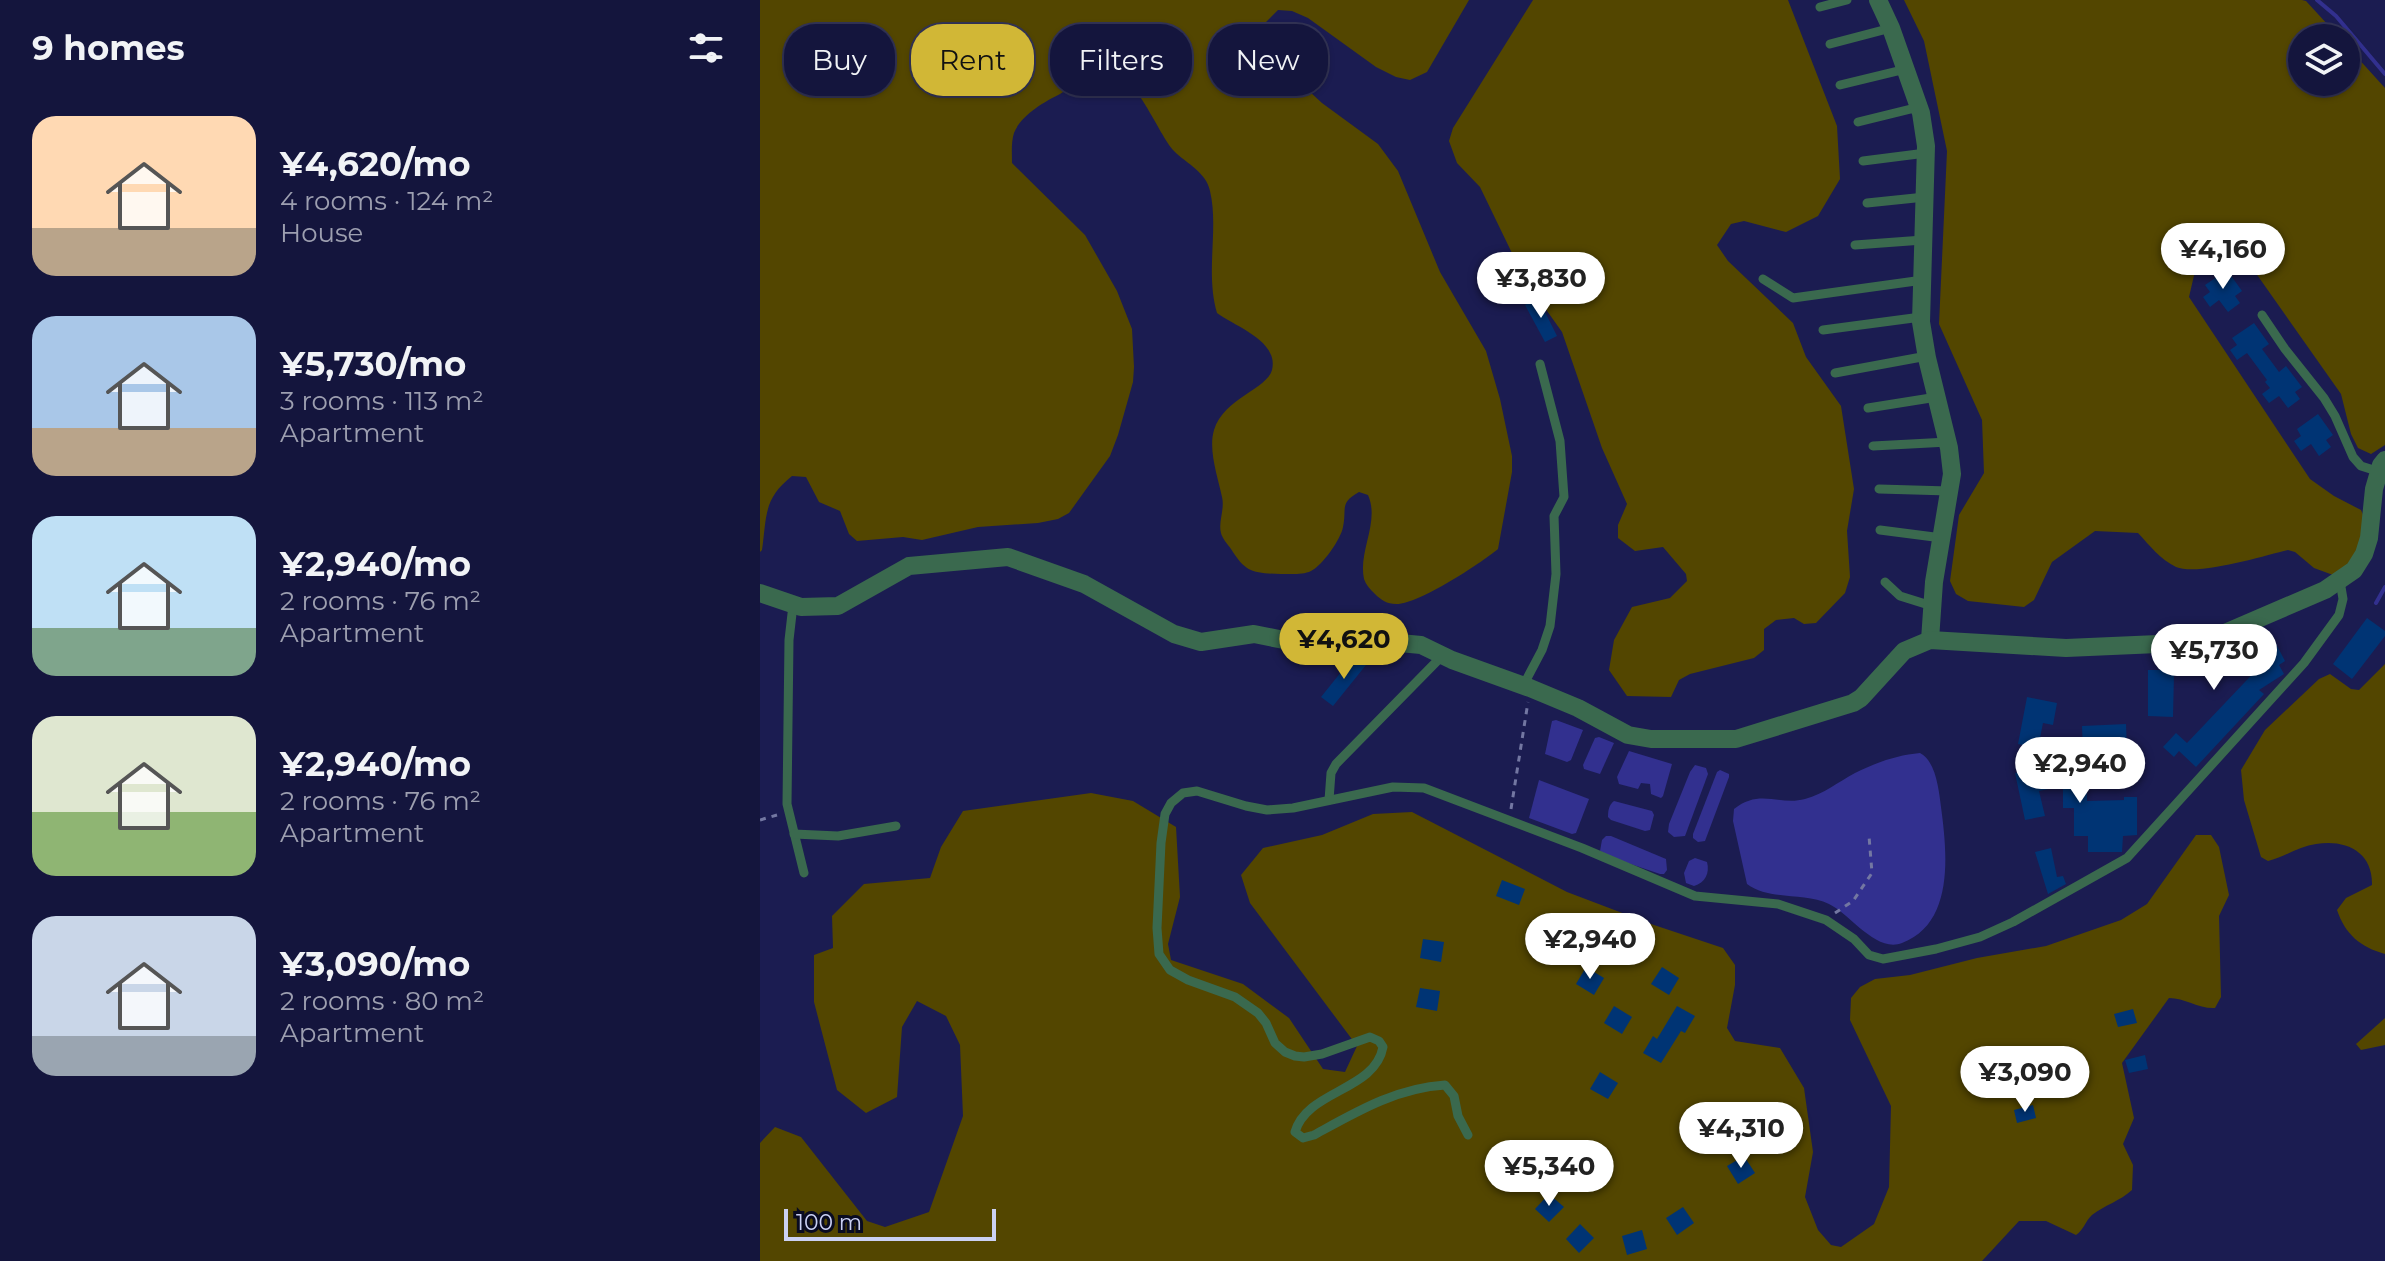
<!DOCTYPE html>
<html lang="en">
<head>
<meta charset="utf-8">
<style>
	body { margin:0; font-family:Montserrat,sans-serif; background:#1d1e44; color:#f1f3f6; height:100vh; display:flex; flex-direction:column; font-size:30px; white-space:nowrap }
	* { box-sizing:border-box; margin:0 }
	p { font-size:26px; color:#9d9fb0 }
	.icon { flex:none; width:44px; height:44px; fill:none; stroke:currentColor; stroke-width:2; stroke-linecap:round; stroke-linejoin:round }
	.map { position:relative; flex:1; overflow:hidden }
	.drawer { display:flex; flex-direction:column; background:#14153d; width:760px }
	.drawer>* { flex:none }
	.banner { position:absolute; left:24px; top:24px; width:760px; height:72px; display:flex; gap:16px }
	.fabs { position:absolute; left:1528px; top:24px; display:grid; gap:16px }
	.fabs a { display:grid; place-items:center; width:72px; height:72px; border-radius:50%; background:#14153d; box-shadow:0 2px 6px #0004,0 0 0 2px #333457; font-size:40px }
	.scale { position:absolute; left:24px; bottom:20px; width:212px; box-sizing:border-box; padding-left:8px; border:4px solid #cbd1f3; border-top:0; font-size:22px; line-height:28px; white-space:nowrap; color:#cbd1f3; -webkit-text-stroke:6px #090b21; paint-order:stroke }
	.price { position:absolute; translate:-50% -68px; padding:0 18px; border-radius:28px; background:#fff; color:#222; font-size:26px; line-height:52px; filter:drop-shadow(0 2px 4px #0008) }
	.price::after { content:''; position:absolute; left:50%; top:48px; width:24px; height:18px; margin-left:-12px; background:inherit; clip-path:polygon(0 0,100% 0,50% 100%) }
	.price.on { background:#d1b736; color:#111 }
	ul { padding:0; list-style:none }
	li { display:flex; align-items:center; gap:24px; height:200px; padding:0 32px }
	li span { display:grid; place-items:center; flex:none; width:224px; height:160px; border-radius:24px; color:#555 }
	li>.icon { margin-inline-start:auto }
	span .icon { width:96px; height:96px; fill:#fffc; stroke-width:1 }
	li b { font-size:34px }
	h2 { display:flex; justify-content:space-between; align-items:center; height:96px; padding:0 32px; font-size:34px }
	.pill { padding:0 28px; border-radius:32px; background:#14153d; box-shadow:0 2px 6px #0004,0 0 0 2px #333457; font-size:28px; line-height:72px }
	.pill.on { background:#d1b736; color:#111 }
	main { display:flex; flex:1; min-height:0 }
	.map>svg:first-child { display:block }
	.green { fill:#534600 }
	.water { fill:#32308f }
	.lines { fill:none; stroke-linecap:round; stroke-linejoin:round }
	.stream { stroke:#32308f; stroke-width:4 }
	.building { fill:#003474 }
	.path { stroke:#7377a2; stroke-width:3; stroke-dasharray:6 6; stroke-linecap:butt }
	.lane { stroke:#3a694e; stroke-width:9 }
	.street { stroke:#3a694e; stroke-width:18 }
</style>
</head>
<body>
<main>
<section class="drawer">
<h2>9 homes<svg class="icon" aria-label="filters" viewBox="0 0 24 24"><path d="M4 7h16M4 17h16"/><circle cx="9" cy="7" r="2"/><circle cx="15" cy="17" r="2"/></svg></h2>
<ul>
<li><span style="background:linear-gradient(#ffd9b3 70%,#b9a48a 0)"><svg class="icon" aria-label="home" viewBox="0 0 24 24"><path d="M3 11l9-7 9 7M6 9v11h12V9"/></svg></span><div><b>¥4,620/mo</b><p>4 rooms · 124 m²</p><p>House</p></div></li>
<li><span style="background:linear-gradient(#a9c7e8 70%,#b9a48a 0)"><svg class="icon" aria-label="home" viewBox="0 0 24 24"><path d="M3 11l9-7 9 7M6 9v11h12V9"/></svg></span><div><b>¥5,730/mo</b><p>3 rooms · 113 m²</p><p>Apartment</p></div></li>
<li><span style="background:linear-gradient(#bfe0f5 70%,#7fa58c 0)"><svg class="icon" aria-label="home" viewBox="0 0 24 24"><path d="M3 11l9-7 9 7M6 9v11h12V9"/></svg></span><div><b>¥2,940/mo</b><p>2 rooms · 76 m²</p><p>Apartment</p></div></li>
<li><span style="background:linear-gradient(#dfe7d0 60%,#8fb573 0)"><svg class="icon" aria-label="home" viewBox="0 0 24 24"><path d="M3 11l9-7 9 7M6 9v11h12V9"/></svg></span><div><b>¥2,940/mo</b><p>2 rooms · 76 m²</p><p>Apartment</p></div></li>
<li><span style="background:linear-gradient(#c9d6e8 75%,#9aa5b1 0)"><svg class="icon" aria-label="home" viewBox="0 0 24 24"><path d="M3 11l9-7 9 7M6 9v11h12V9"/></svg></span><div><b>¥3,090/mo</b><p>2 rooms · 80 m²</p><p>Apartment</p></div></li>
</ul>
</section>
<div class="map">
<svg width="1625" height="1261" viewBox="0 0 1625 1261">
	<rect width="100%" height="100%" fill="#1b1c51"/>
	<g class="green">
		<path d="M0,0H709L667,72L650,80L636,77L616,67L548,18L532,11L518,10L501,27L500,46L562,103L618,144L638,171L680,272L726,351L740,399L752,456V472L738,549C720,564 657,605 636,604C627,604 621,600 615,594C610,589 606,585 604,579C598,551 620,522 608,495L599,492C579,503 587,509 583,527C581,539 562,566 551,571C543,575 531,574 521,574C493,573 486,573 471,549C468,545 462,538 461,533C458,522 465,509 462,497C458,477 448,450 454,430C464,398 507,389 512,370C519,341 476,327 457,313C445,272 459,229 450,191C446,172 427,164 414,151C398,134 376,73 350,72C337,72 312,87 300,94C284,102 261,115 254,133C251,142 252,154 252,163L325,235L357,291L372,329L374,367L373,382L358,435L350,456L309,513L298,519L278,523L218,527L162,540L143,537L97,541L89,534L80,511L59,502L46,477L32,476C3,499 7,516 2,550L0,552Z"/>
		<polygon points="773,0 1028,0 1077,126 1080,179 1058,216 1026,232 984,221 971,224 957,245 968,261 1033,323 1046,357 1081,406 1094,489 1087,531 1090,577 1085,593 1056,623 1044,624 1034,618 1016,620 1004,629 1004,650 994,658 930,674 919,680 911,697 867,696 849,670 854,640 872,607 910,598 927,581 926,574 903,547 875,551 858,538 858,525 867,504 842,448 802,332 765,280 720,187 697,163 689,141 693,128"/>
		<path d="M1144,0H1542L1546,1L1580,38H1542V82H1586V45L1625,88V445L1611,454L1598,448L1591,434L1581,394L1488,262L1459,255L1436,267L1429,297L1550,479L1574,496L1601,510L1606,522L1602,554L1573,575L1554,568L1535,552L1528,550C1503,556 1438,576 1416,567C1400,559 1390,546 1378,533L1335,531L1292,562L1274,600L1264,607L1208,601L1196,594L1190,581L1199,515L1224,473L1222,420L1179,324L1187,151L1164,41Z"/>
		<path d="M1625,664V954C1600,947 1585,934 1577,910L1586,898L1612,885C1613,852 1586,839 1556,844C1540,846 1524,857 1508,861L1501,857L1484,800L1481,770L1505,730L1559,679L1570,674L1591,689L1599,690Z"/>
		<path d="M331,793L373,801L416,827L420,897L408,944L411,960L483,984L529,1018L563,1069L585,1072L597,1046L490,903L481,875L503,848L562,835L613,814L652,812L807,892L894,925L963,948L975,965V985L967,1028L975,1041L1020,1048L1044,1088L1053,1152L1045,1197L1058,1230L1071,1245L1081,1247L1114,1224L1129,1187L1131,1106L1090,1020L1091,998L1100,987L1115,979L1150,975L1217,958L1286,946L1361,920L1387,904L1436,835H1451L1459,847L1469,895L1459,916L1461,997L1455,1008C1439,1009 1425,998 1409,998L1362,1063L1374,1118L1363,1144L1373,1165L1372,1190C1360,1201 1345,1205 1332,1215C1325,1221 1324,1230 1316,1235L1286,1221H1259L1222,1261H0V1143L15,1127L41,1137L107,1221L125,1227L169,1212L203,1116L200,1045L186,1016L157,1001L142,1027L137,1097L106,1113L77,1090L54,1002V955L73,948L72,916L104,884L170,878L181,847L203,811Z"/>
		<polygon points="1625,1018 1625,1045 1601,1050 1596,1044"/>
	</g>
	<g class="water">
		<polygon points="796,720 823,730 811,760 807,762 785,754 792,721"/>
		<polygon points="839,737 854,743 840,774 824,769 823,765 835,738"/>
		<polygon points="869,751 912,764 903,796 901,798 891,794 890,784 881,783 878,789 859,784 857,777"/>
		<path d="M1160,753C1176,761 1179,791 1181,807C1187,852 1195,923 1142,943C1116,953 1090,914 1069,904C1044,892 1010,901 987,884L973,821L974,809C1000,788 1019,806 1045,799C1064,794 1078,782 1095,773C1115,763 1137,755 1160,753Z"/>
		<polygon points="935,765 946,768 948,774 925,836 914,837 908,832 909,824 930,772"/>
		<polygon points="960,770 969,774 969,777 945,841 938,842 933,838 933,834 957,772"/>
		<polygon points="779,780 829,799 816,833 812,834 769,818"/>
		<path d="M854,801L892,811L894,815L890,830L885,831L851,820L848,817C848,810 849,805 854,801Z"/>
		<polygon points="846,836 851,836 906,859 907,870 904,874 900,874 853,858 840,851 842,840"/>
		<path d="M935,858L947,862C950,873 945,883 934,886L926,883L924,873L929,861Z"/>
	</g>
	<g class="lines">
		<g class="stream">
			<polyline points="1557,0 1576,16 1625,74"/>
			<polyline points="1616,603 1625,587"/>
		</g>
	</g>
	<g class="building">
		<polygon points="1467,270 1482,291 1475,296 1480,303 1468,312 1459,300 1450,307 1443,297 1450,292 1445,285"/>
		<polygon points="778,298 797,336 785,342 765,305"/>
		<polygon points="1494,323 1509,344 1502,349 1519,372 1526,366 1542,387 1535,392 1540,399 1528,408 1519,396 1509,403 1502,394 1510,388 1505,382 1507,380 1487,353 1477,360 1470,350 1477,345 1472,338"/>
		<polygon points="1558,414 1573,435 1566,440 1571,447 1559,456 1551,444 1541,451 1534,441 1541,436 1537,429"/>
		<polygon points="1607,618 1625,631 1625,636 1592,679 1573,664"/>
		<polygon points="1503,633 1509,643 1514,640 1525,661 1519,665 1524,674 1499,690 1504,694 1436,767 1419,751 1414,757 1403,747 1416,733 1427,743 1503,663 1464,663 1464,674 1414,674 1413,717 1388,716 1388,670 1409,670 1409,656 1473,650"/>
		<polygon points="594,656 606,665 573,706 561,697"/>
		<polygon points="1267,697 1297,703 1293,725 1283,723 1278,748 1258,744"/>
		<polygon points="1366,724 1367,750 1323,752 1322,726"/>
		<polygon points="1327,759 1327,801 1364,800 1364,797 1377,797 1377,835 1363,836 1362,852 1328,852 1328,836 1314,836 1314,808 1303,808 1303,786 1279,791 1285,816 1265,820 1255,773"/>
		<polygon points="1291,848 1297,877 1303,876 1306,884 1288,894 1275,852"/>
		<polygon points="742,880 765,889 759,905 736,896"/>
		<polygon points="785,938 803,949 793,965 775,955"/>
		<polygon points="663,939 684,942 681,962 660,958"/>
		<polygon points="826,967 844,978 834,995 816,984"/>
		<polygon points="902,967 919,978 909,995 891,984"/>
		<polygon points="660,988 680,991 677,1011 656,1007"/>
		<polygon points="854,1006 872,1017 862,1034 844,1023"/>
		<polygon points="917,1006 935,1016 925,1033 921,1031 901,1063 883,1053 893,1036 897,1039"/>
		<polygon points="1373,1009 1377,1023 1358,1027 1354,1014"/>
		<polygon points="1385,1055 1388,1069 1369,1073 1365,1060"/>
		<polygon points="840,1072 858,1083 848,1099 830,1089"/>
		<polygon points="1273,1105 1276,1118 1257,1123 1254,1110"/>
		<polygon points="984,1156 995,1173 978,1184 967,1166"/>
		<polygon points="789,1194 804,1207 789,1222 775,1209"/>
		<polygon points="923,1207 934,1223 917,1235 906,1218"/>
		<polygon points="820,1224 834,1238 819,1253 806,1239"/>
		<polygon points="882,1230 887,1249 867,1255 862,1236"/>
	</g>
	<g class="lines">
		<g class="path">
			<polyline points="751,809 768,702"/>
			<polyline points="0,820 17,815"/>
			<polyline points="1075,913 1093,901 1112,873 1109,836"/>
		</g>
		<g class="lane">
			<polyline points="1060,7 1087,0"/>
			<polyline points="1070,44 1131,28"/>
			<polyline points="1080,85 1146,69"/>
			<polyline points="1098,122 1159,107"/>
			<polyline points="1103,161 1166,153"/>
			<polyline points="1107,203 1165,197"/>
			<polyline points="1095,245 1163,240"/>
			<polyline points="1003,279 1033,298 1163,280"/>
			<polyline points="1502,315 1525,349 1564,398 1575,416 1593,457 1601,466 1620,472"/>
			<polyline points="1063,330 1161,317"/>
			<polyline points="1075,373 1167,356"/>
			<polyline points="1108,408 1177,397"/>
			<polyline points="1113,446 1188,442"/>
			<polyline points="1119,489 1189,491"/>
			<polyline points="1120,530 1182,538"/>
			<polyline points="1125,582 1140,596 1172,606"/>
			<polyline points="33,605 29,640 27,804 44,873"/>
			<polyline points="763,686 782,650 790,626 796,574 794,516 804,497 800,441 780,364"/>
			<polyline points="569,800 571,773 576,764 682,656"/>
			<polyline points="34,834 78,836 136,826"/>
			<path d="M708,1135L698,1116L694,1096L685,1085C636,1088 596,1112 554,1135L543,1138L535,1132C547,1090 615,1091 623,1047L619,1041L610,1037L562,1054L544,1057L535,1056L525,1052L515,1043L506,1023L498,1013L475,997L428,980L410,970L399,954L397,928L401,843L405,814L411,803L423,793L437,791L486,806L507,810L533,808L633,787L664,788L822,848L935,896L1018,904L1066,920L1094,939L1109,955L1123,959L1176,949L1220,937L1253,922L1367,858L1544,663L1579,615L1583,599L1580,581"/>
		</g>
		<g class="street">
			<polyline points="1118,0 1131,28 1161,113 1166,146 1161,322 1167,358 1189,448 1192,474 1174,582 1170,640"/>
			<polyline points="0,593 41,607 78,606 149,566 248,557 324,584 414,634 441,642 494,634 529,641 576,631 608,640 661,645 692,660 770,688 818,708 868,735 891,739 976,739 1093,703 1101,698 1144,651 1170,640 1306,648 1444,642 1565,590 1594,570 1604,554 1609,538 1614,489 1621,465 1625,460"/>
		</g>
	</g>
</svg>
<div class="fabs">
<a><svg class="icon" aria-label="layers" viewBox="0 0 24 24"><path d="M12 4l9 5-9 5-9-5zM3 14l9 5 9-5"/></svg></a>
</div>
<div class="scale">100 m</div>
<b class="price" style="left:1463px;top:291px">¥4,160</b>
<b class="price" style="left:781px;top:320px">¥3,830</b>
<b class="price on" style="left:584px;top:681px">¥4,620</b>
<b class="price" style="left:1454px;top:692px">¥5,730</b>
<b class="price" style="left:1320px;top:805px">¥2,940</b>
<b class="price" style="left:830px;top:981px">¥2,940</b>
<b class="price" style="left:1265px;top:1114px">¥3,090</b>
<b class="price" style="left:981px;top:1170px">¥4,310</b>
<b class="price" style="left:789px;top:1208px">¥5,340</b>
<div class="banner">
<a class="pill">Buy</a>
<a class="pill on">Rent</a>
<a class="pill">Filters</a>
<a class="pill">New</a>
</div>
</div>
</main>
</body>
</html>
